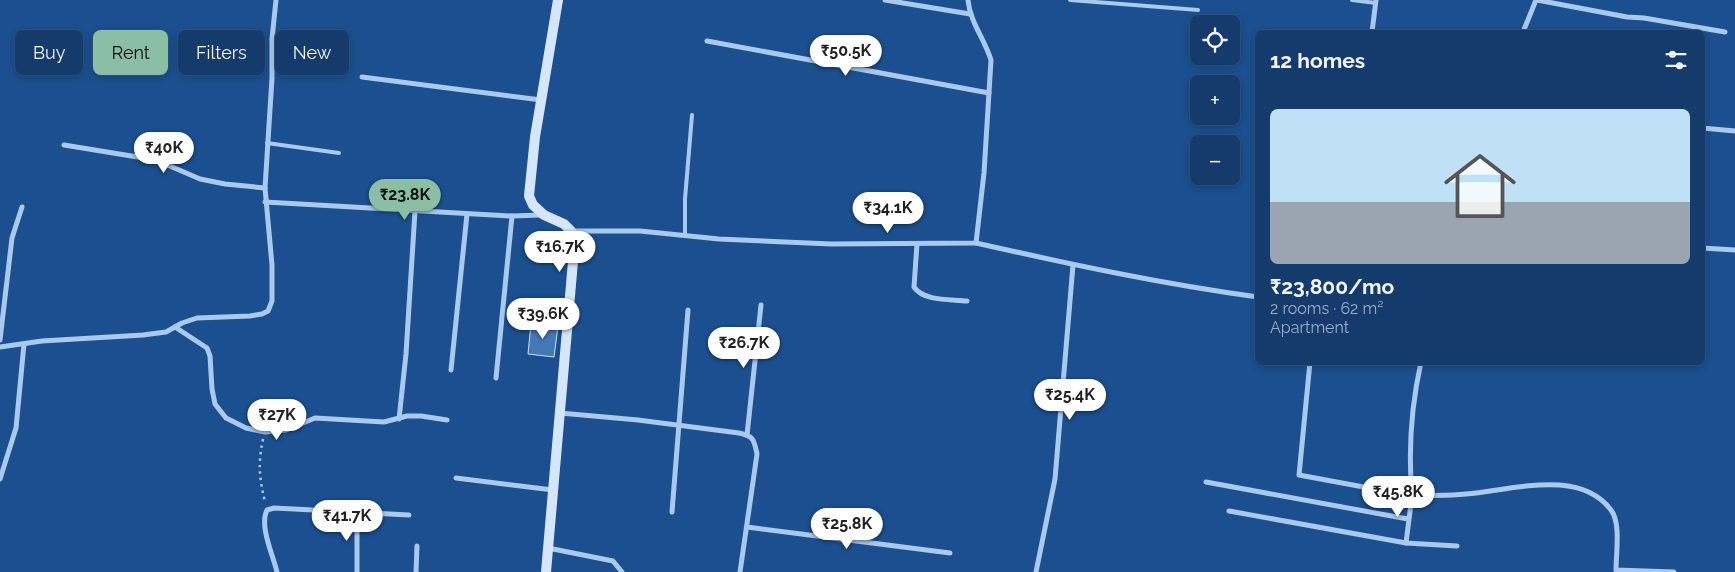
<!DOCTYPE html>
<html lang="en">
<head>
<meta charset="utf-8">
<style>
	body { margin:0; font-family:Raleway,sans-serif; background:#214673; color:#f1f3f6; height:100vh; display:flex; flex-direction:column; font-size:19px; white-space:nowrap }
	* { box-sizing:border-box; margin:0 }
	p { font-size:16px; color:#9dadc1 }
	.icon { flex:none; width:28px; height:28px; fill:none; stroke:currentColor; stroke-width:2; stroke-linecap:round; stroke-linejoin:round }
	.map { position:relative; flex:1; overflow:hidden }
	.details { position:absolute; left:1255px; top:30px; width:450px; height:335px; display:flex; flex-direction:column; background:#143b6b; border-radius:8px; box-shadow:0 2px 8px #0003,0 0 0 1px #33557e }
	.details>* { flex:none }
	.banner { position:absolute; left:15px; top:30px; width:475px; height:45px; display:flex; gap:10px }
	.buttons { position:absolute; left:1190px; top:15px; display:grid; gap:10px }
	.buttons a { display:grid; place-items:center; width:50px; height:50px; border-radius:8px; background:#143b6b; box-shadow:0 2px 8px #0003,0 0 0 1px #33557e; font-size:25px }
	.price { position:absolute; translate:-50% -42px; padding:0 11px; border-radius:18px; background:#fff; color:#222; font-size:16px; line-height:32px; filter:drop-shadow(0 1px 2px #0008) }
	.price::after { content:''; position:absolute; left:50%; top:30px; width:15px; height:11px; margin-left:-8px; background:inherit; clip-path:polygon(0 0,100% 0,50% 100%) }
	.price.selected { background:#8abfa5; color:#111 }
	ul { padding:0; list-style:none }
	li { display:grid; align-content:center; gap:10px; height:265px; padding:0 15px }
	li span { display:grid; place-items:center; height:155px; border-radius:8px; color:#555 }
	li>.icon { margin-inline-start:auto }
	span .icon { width:90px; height:90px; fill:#fffc; stroke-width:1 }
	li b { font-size:21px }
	h2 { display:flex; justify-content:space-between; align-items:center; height:60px; padding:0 15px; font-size:21px }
	.tag { padding:0 18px; border-radius:8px; background:#143b6b; box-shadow:0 2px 8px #0003,0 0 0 1px #33557e; font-size:18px; line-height:45px }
	.tag.selected { background:#8abfa5; color:#111 }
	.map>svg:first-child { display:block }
	.building { fill:#4478b7; stroke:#cfe3fa }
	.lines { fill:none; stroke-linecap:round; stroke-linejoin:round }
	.path { stroke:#a9c9ee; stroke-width:2.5; stroke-dasharray:2.5 4; stroke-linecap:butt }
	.lane { stroke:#a9c9ee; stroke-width:4 }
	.street { stroke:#a9c9ee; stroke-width:5 }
	.secondary { stroke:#d6e6fa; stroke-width:10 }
</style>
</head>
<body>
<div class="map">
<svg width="1735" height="572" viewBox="0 0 1735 572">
	<rect width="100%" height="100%" fill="#1b4f8f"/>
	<polygon class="building" points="531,323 558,326 554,357 528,354"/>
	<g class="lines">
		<path class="path" d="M263,439C258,464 259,477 265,502"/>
		<g class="lane">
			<polyline points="1070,0 1198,10"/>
			<polyline points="1352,0 1376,3"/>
			<polyline points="267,143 339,153"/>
			<polyline points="685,236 685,199 692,115"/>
		</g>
		<g class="street">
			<polyline points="885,0 970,14"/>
			<polyline points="1537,0 1627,17 1644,18 1725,32"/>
			<polyline points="1372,32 1376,0"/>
			<polyline points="1523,32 1536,0"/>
			<polyline points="707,41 989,93"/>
			<polyline points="362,77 541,100"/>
			<polyline points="1702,128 1735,131"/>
			<polyline points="64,145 156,160 200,179 225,184 265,188"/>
			<polyline points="265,202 512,216 542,215"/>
			<path d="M571,231H640L719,239L831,244L976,243L984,173L991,60C984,38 970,22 968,0"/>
			<path d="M976,243C1069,264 1162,284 1258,297"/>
			<path d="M917,244L914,287C924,302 952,299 967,301"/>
			<polyline points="1702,248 1735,250"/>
			<polyline points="175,327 207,348 210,356 212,389 215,404 226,418 246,428 265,432 286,430 315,418 384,422 407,416 421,416 447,420"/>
			<polyline points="0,340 12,238 22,207"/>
			<polyline points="0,347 42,341 143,335 166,332 182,323 197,318 250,316 262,314 268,311 272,301 272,265 265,188 272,78 272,39 276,0"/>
			<polyline points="1310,362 1299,475 1412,496 1406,543"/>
			<path d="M1421,362C1411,407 1408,450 1412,496C1430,495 1448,496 1466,494C1509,491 1579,467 1611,510C1621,523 1616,553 1616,570L1674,572"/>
			<polyline points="451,370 467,214"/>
			<polyline points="496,378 512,216"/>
			<path d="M560,413L638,420L739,433C754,436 754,440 757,454L740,572"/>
			<polyline points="399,419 406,354 415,211"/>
			<polyline points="747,435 761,305"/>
			<polyline points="456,478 553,490"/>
			<polyline points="0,479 16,428 24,344"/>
			<polyline points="1206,482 1408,519"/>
			<polyline points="1229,511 1406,543 1457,546"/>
			<polyline points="672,512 688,310"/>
			<polyline points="747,527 950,553"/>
			<polyline points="548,548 613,561 622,572"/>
			<path d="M277,572C273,555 259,526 267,510L274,508L409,515"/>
			<polyline points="357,572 357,512"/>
			<polyline points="416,572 417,546"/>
			<polyline points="1036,572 1055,479 1073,265"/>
		</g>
		<polyline class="secondary" points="546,572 574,250 571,231 564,224 544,215 533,205 529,196 535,137 558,0"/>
	</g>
</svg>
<div class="buttons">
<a><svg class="icon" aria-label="locate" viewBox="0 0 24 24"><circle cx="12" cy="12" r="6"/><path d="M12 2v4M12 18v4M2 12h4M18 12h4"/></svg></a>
<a>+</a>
<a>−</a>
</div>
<b class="price" style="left:846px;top:77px">₹50.5K</b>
<b class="price" style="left:164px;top:174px">₹40K</b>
<b class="price selected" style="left:405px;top:221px">₹23.8K</b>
<b class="price" style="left:888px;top:234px">₹34.1K</b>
<b class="price" style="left:560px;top:273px">₹16.7K</b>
<b class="price" style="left:543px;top:340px">₹39.6K</b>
<b class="price" style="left:744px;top:369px">₹26.7K</b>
<b class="price" style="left:1070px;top:421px">₹25.4K</b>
<b class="price" style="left:277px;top:441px">₹27K</b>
<b class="price" style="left:1398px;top:518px">₹45.8K</b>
<b class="price" style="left:347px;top:542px">₹41.7K</b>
<b class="price" style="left:847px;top:550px">₹25.8K</b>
<div class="banner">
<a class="tag">Buy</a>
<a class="tag selected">Rent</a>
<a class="tag">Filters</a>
<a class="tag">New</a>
</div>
<section class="details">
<h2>12 homes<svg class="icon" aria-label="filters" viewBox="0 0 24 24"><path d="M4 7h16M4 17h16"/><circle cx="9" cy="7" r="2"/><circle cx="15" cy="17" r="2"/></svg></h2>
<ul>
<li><span style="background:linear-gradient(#bfe0f5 60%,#9aa5b1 0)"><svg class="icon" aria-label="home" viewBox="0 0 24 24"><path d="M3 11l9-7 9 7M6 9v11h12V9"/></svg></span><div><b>₹23,800/mo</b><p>2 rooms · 62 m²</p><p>Apartment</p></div></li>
</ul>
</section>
</div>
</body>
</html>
